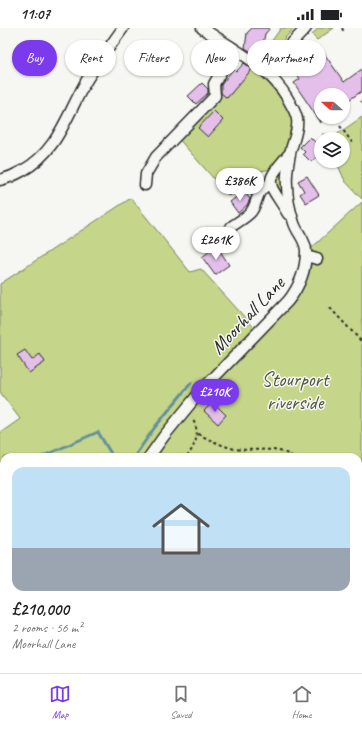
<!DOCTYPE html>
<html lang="en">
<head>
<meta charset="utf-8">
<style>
	body { margin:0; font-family:Caveat,sans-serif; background:#f2f2f2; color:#202124; height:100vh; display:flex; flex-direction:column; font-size:15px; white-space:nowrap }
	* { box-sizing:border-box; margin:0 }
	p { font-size:13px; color:#757577 }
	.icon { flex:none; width:22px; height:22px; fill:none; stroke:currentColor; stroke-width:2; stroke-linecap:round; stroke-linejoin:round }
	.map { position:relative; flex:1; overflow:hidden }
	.side { position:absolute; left:0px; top:425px; width:362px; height:220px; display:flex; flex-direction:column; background:#fff; border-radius:12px 12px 0 0; box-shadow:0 1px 3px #0004 }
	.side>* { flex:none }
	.guide { position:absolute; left:12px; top:12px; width:338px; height:36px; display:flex; gap:8px }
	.needle { width:26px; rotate:291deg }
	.buttons { position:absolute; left:314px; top:60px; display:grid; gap:8px }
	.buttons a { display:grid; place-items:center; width:36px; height:36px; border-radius:50%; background:#fff; box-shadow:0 1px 3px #0004; font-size:20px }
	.price { position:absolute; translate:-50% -34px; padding:0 9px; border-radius:14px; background:#fff; color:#222; font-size:13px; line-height:26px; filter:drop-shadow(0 1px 2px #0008) }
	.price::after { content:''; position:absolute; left:50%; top:24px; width:12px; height:9px; margin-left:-6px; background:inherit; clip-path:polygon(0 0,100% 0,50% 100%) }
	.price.selected { background:#7c3aed; color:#fff }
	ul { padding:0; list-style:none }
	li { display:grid; align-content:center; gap:8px; height:212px; padding:0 12px }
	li+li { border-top:1px solid #e0e0e0 }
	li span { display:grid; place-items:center; height:124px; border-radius:12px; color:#555 }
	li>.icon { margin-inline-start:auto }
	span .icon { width:72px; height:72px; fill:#fffc; stroke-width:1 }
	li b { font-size:17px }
	.pill { padding:0 14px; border-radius:18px; background:#fff; box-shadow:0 1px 3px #0004; font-size:14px; line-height:36px }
	.pill.selected { background:#7c3aed; color:#fff }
	.status { display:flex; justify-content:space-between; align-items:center; height:28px; padding:0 20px; background:#fff; direction:ltr }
	.status svg { height:11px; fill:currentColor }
	.tabs { display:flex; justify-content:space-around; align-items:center; height:56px; border-top:1px solid #e0e0e0; background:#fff; font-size:11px; color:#757577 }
	.tabs a { display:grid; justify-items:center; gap:2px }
	.tabs .selected { color:#7c3aed }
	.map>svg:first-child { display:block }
	.green { fill:#c5d58a; stroke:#78805a }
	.water { fill:#88d3e8; stroke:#63909c }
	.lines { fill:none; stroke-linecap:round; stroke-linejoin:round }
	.stream { stroke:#63909c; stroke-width:3 }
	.building { fill:#e3bfea; stroke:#2b2b2b }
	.minor-casing { stroke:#2b2b2b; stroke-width:13 }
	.path { stroke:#2b2b2b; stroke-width:2; stroke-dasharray:3 3; stroke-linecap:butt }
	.minor { stroke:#f6f6f2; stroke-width:10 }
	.labels { text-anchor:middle; stroke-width:3; stroke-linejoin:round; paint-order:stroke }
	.street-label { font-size:20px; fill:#2b2b2b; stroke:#f6f6f2 }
	.park-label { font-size:20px; fill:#525643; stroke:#f6f6f2 }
</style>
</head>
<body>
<div class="status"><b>11:07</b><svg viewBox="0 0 49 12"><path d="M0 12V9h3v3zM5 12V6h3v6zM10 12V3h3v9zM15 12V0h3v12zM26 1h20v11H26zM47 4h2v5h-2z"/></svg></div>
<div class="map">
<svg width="362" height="645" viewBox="0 0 362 645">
	<rect width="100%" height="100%" fill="#f6f6f2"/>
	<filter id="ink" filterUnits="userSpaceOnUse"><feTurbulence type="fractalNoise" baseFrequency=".025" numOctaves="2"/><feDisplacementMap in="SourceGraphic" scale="8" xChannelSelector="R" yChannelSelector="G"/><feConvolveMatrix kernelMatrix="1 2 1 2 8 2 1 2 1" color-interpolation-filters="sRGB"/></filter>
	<g filter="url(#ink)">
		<g class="green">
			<polygon points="281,0 294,0 260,38 295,85 288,172 272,162 276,140 261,143 229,168 176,108 220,64 227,70 252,41"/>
			<polygon points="318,0 334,0 317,12 312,7"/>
			<polygon points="362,89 362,171 345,153 336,133 343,133 343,111 326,111 322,106 336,107"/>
			<polygon points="131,170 190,244 201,241 258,304 251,312 301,265 307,234 306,225 362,174 362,505 358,509 358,429 4,429 4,604 0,607 0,405 20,391 0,364 0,256"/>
			<polygon points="4,608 4,641 257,641 255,645 0,645 0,613"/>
		</g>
		<polygon class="water" points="362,505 362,645 255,645 257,641 358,641 358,510"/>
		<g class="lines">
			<g class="stream">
				<polyline points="41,429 98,404 113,429"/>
				<polyline points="134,429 155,399 191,355"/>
				<polyline points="0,445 4,443"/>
			</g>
		</g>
		<g class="building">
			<polygon points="252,0 270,0 265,6 261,25 250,23 245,20 247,5"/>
			<polygon points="323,24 344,54 362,41 362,63 343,76 343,67 321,67 321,95 294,55 300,51 295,43"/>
			<polygon points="244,35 252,41 227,70 221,65 221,57 233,41 236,44"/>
			<polygon points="202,55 208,61 208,65 196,76 188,68"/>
			<polygon points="214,83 223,92 208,109 198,100"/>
			<polygon points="310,109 321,120 321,125 311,134 303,126 305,124 300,119"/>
			<polygon points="307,148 319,167 306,175 300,166 304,163 298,153"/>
			<polygon points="244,163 250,171 247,177 238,185 230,174"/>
			<polygon points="217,218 229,237 215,247 202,229"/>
			<polygon points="25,322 32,332 40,326 45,334 29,345 17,327"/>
			<polygon points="213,374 226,387 218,396 204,383"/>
		</g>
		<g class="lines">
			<g class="minor-casing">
				<g id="minor">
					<polyline points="266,43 306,0"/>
					<path d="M0,152C8,150 15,147 22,143C59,123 68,83 88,50C99,33 111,17 123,0"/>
					<polyline points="145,157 146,146 156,129 215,68 214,56 234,21"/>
					<path d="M288,186C269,153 261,158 289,126"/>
					<path d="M231,199C236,195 247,189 251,184C259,173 255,162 270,156"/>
					<polyline points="306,228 317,231"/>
					<path d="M149,429L164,408L200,364L288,273C300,258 306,242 306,223C306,212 297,205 294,195C290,183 287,170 287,157C286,147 288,136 290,126C292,115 299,102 297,91C296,84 291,77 288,71C269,38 233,21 202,0"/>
					<polyline points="0,613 4,610"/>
				</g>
			</g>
			<g class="path">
				<polyline points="342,0 344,4"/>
				<polyline points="361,74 362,73"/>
				<polyline points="340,98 354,117"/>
				<polyline points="330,280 362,314"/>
				<path d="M198,406C210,412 222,418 235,421C255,424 276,417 293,429"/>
				<path d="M187,429C196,415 201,406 192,390"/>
				<polyline points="358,490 362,486"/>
				<polyline points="11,645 12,641"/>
				<polyline points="234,645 237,641"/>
			</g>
			<use href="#minor" class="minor"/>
		</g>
	</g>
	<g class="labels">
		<g class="street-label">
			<text transform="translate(247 287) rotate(-47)" y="7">Moorhall Lane</text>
		</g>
		<g class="park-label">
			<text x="295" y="358">Stourport<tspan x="295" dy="23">riverside</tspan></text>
		</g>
	</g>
</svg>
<div class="buttons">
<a><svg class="needle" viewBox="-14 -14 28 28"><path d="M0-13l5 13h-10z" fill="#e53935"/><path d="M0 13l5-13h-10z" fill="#757577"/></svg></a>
<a><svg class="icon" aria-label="layers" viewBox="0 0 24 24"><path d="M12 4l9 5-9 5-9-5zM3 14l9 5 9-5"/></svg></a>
</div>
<b class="price" style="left:240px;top:174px">£386K</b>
<b class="price" style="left:216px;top:233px">£261K</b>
<b class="price selected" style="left:215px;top:385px">£210K</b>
<div class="guide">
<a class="pill selected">Buy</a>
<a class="pill">Rent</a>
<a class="pill">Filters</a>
<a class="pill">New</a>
<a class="pill">Apartment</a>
</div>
<section class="side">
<ul>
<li><span style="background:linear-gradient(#bfe0f5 65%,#9aa5b1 0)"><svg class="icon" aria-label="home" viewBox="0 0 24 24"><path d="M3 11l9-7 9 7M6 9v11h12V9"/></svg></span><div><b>£210,000</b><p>2 rooms · 56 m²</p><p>Moorhall Lane</p></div></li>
</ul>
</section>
</div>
<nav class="tabs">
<a class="selected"><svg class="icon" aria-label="map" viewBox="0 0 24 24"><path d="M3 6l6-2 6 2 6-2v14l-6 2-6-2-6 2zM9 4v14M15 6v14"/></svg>Map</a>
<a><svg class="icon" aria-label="saved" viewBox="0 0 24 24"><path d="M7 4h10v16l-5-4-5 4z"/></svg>Saved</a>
<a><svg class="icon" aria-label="home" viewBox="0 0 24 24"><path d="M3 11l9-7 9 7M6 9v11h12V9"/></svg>Home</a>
</nav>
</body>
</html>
